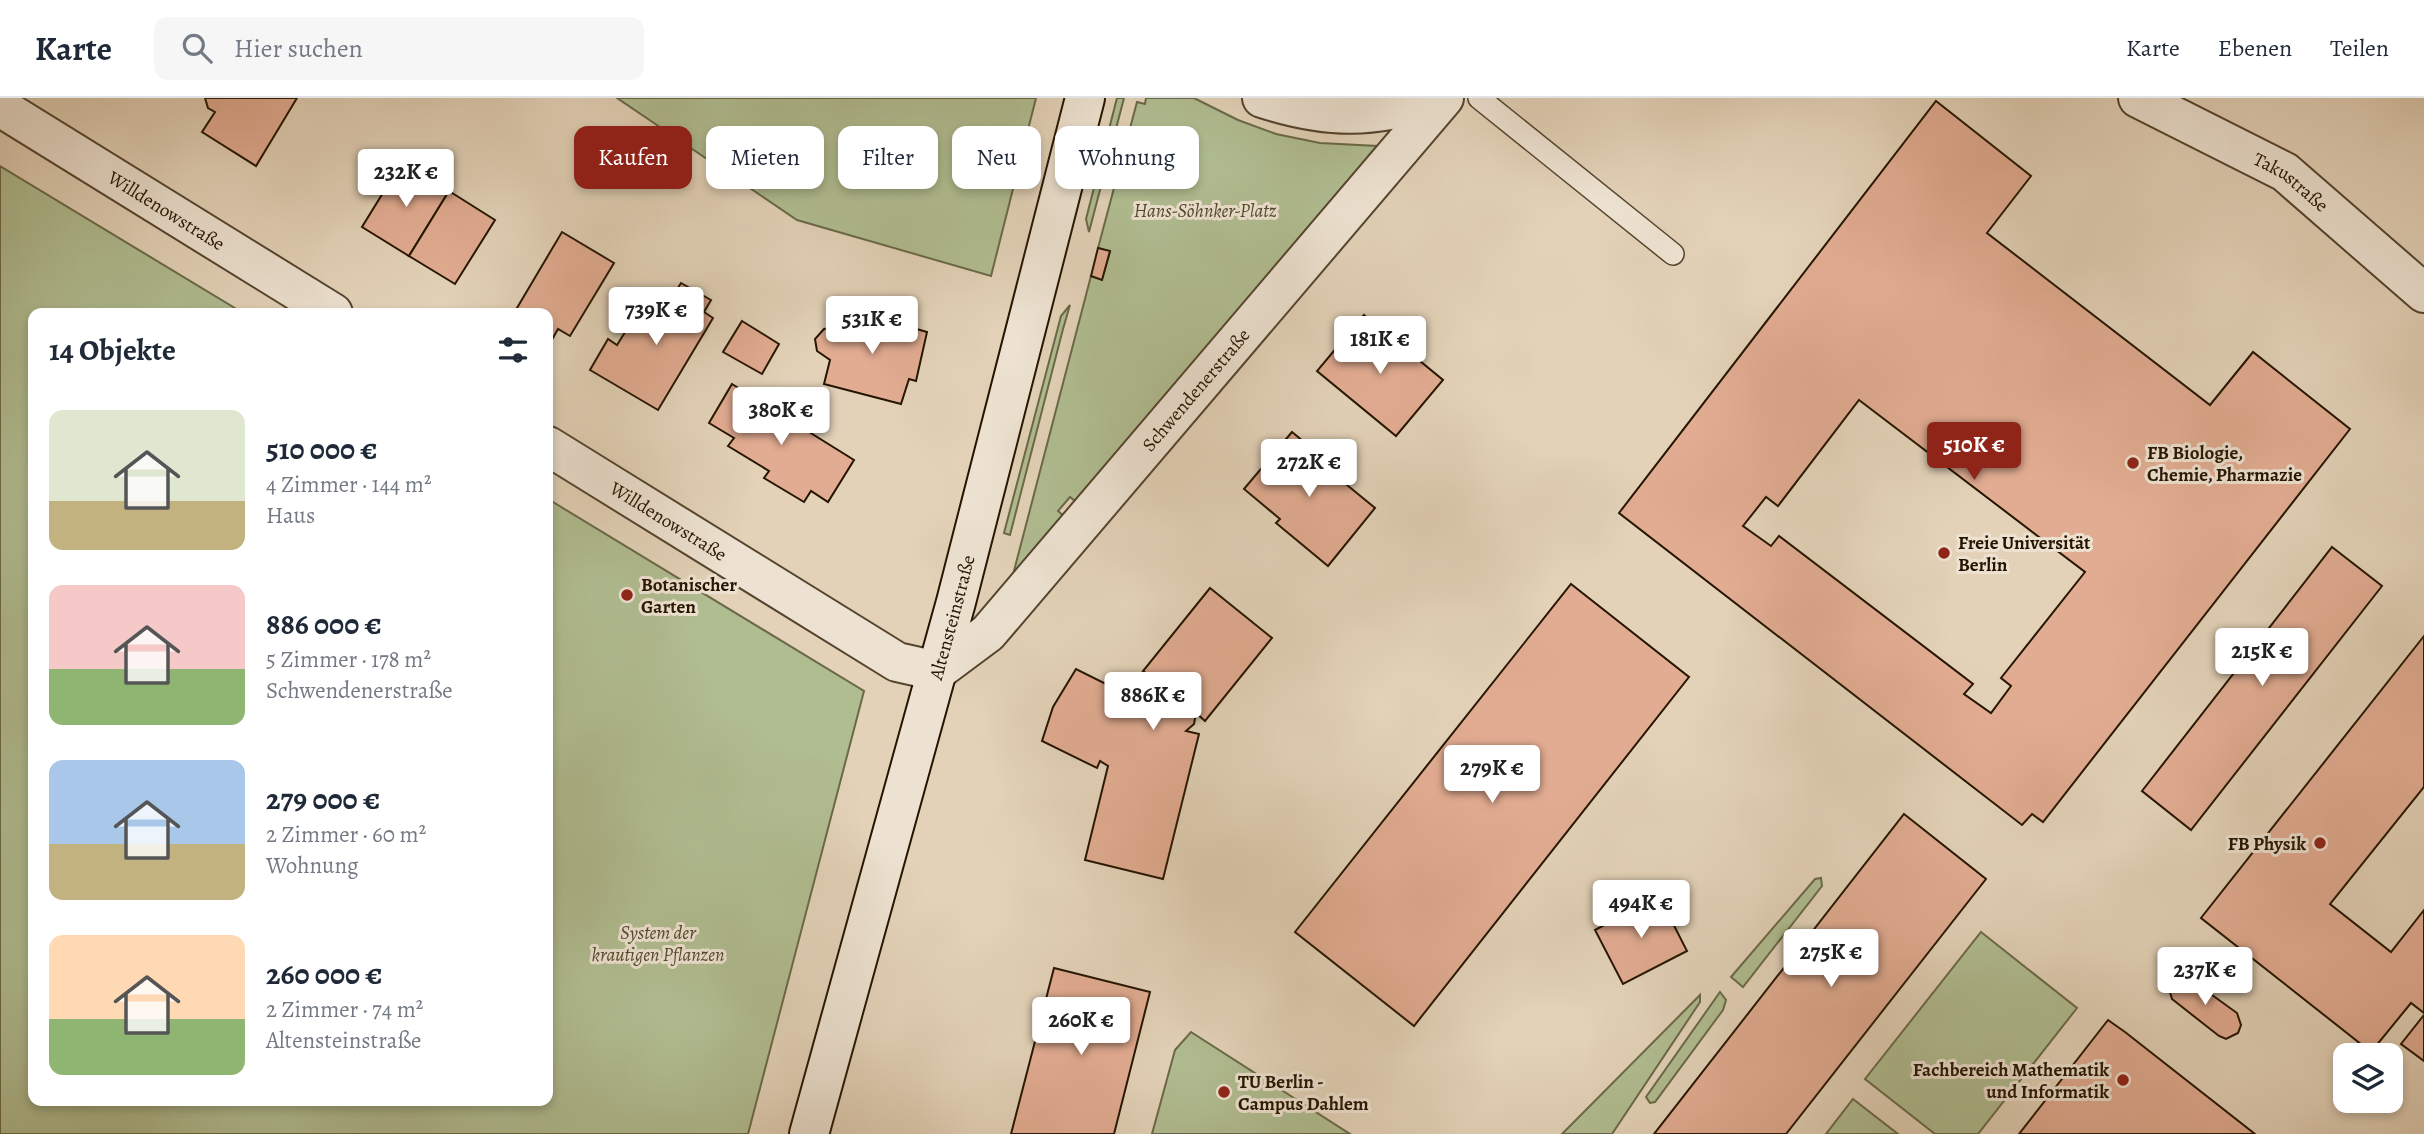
<!DOCTYPE html>
<html lang="de">
<head>
<meta charset="utf-8">
<style>
	body { margin:0; font-family:Alegreya,serif; background:#f6f6f7; color:#1f2937; height:100vh; display:flex; flex-direction:column; font-size:26px; white-space:nowrap }
	* { box-sizing:border-box; margin:0 }
	p { font-size:23px; color:#747a83 }
	.icon { flex:none; width:38px; height:38px; fill:none; stroke:currentColor; stroke-width:2; stroke-linecap:round; stroke-linejoin:round }
	.map { position:relative; flex:1; overflow:hidden }
	.details { position:absolute; left:28px; top:210px; width:525px; height:798px; display:flex; flex-direction:column; background:#fff; border-radius:14px; box-shadow:0 4px 10px #0003 }
	.details>* { flex:none }
	.hud { position:absolute; left:574px; top:28px; width:665px; height:63px; display:flex; gap:14px }
	.controls { position:absolute; left:2333px; top:945px; display:grid; gap:14px }
	.controls a { display:grid; place-items:center; width:70px; height:70px; border-radius:14px; background:#fff; box-shadow:0 4px 10px #0003; font-size:35px }
	.price { position:absolute; translate:-50% -60px; padding:0 16px; border-radius:7px; background:#fff; color:#222; font-size:23px; line-height:46px; filter:drop-shadow(0 2px 4px #0008) }
	.price::after { content:''; position:absolute; left:50%; top:42px; width:21px; height:16px; margin-left:-10px; background:inherit; clip-path:polygon(0 0,100% 0,50% 100%) }
	.price.selected { background:#8f2418; color:#fff }
	ul { padding:0; list-style:none }
	li { display:flex; align-items:center; gap:21px; height:175px; padding:0 21px }
	li span { display:grid; place-items:center; flex:none; width:196px; height:140px; border-radius:14px; color:#555 }
	li>.icon { margin-inline-start:auto }
	span .icon { width:84px; height:84px; fill:#fffc; stroke-width:1 }
	li b { font-size:30px }
	h2 { display:flex; justify-content:space-between; align-items:center; height:84px; padding:0 21px; font-size:30px }
	.chip { padding:0 24px; border-radius:14px; background:#fff; box-shadow:0 4px 10px #0003; font-size:24px; line-height:63px }
	.chip.selected { background:#8f2418; color:#fff }
	header { display:flex; align-items:center; gap:42px; box-sizing:border-box; height:98px; padding:0 35px; background:#fff; border-bottom:2px solid #e0e1e3 }
	header strong { font-size:33px }
	nav { display:flex; gap:38px; margin-inline-start:auto; font-size:24px }
	.search { width:490px; height:63px; background:#f6f6f7; display:flex; align-items:center; gap:18px; box-sizing:border-box; padding:0 24px; border-radius:14px; color:#747a83; font-size:26px }
	.map>svg:first-child { display:block }
	.green { fill:#b0bd91; stroke:#6a6948; stroke-width:2 }
	.building { fill:#e2ac92; stroke:#251500; stroke-width:2; fill-rule:evenodd }
	.lines { fill:none; stroke-linecap:round; stroke-linejoin:round }
	.service-casing { stroke:#54442e; stroke-width:24 }
	.minor-casing { stroke:#54442e; stroke-width:42 }
	.secondary-casing { stroke:#251500; stroke-width:42 }
	.service { stroke:#ede2d1; stroke-width:21 }
	.minor { stroke:#ede2d1; stroke-width:38 }
	.secondary { stroke:#ede2d1; stroke-width:38 }
	.poi-dot { fill:#8f2418; stroke:#ede2d1; stroke-width:2.5 }
	.labels { text-anchor:middle; stroke-width:6; stroke-linejoin:round; paint-order:stroke }
	.street-label { font-size:19px; fill:#251500; stroke:#ede2d1 }
	.park-label { font-size:19px; font-style:italic; fill:#4f472c; stroke:#ede2d1 }
	.poi-label { font-size:19px; font-weight:bold; fill:#251500; stroke:#ede2d1; text-anchor:start }
</style>
</head>
<body>
<header>
<strong>Karte</strong>
<div class="search"><svg class="icon" aria-label="search" viewBox="0 0 24 24"><circle cx="10" cy="10" r="6"/><path d="M15 15l6 6"/></svg>Hier suchen</div>
<nav><a>Karte</a><a>Ebenen</a><a>Teilen</a></nav>
</header>
<div class="map">
<svg width="2424" height="1036" viewBox="0 0 2424 1036">
	<rect width="100%" height="100%" fill="#e3d2b8"/>
	<filter id="stains"><feTurbulence type="fractalNoise" baseFrequency=".00286" numOctaves="4"/><feColorMatrix values="0 0 0 0 .2 0 0 0 0 .09 0 0 0 0 .02 0 0 0 .5 -.17"/></filter>
	<radialGradient id="worn" r=".72"><stop offset=".6" stop-color="#630" stop-opacity="0"/><stop offset="1" stop-color="#630" stop-opacity=".3"/></radialGradient>
	<g class="green">
		<polygon points="617,0 1036,0 991,178 797,122"/>
		<polygon points="1117,0 1124,0 1089,134 1086,121"/>
		<polygon points="1146,0 1194,0 1238,22 1276,36 1320,45 1377,48 1080,407 1070,399 1058,413 1067,421 1009,492 1091,178 1102,181 1110,154 1098,150 1137,4 1145,6"/>
		<polygon points="0,68 243,215 33,215 33,1003 548,1003 548,401 864,593 748,1036 0,1036"/>
		<polygon points="1070,207 1063,231 1010,437 1004,435 1061,218"/>
		<polygon points="1821,780 1822,788 1743,889 1731,879 1815,781"/>
		<polygon points="1981,834 2077,910 1978,1036 1935,1036 1865,981"/>
		<polygon points="1720,894 1726,902 1723,912 1655,1004 1650,1005 1646,999"/>
		<polygon points="1700,897 1700,904 1612,1036 1562,1036"/>
		<polygon points="1191,934 1350,1036 1152,1036 1175,952"/>
		<polygon points="1853,1001 1898,1036 1826,1036"/>
	</g>
	<g class="building">
		<polygon points="205,0 297,0 256,68 202,34 215,14 208,10"/>
		<path d="M1936,3L2031,78L1987,135L2210,307L2253,254L2350,331L2043,724L2032,716L2022,727L1619,415ZM1859,302L2085,474L2001,580L2011,588L1991,615L1964,596L1973,586L1779,438L1771,448L1743,428L1766,399L1778,408Z"/>
		<polygon points="402,64 449,93 409,158 362,129"/>
		<polygon points="449,93 495,122 455,186 409,158"/>
		<polygon points="562,134 614,165 570,238 558,231 549,247 548,215 514,215"/>
		<polygon points="1098,150 1110,153 1102,182 1091,178"/>
		<polygon points="681,185 711,202 704,214 713,220 658,312 590,272 608,241 617,247 632,223 642,229 665,191 674,196"/>
		<polygon points="843,210 927,234 916,283 909,281 901,306 824,286 830,262 817,253 815,241 824,231 838,229"/>
		<polygon points="1364,217 1443,282 1396,338 1317,273"/>
		<polygon points="742,223 779,246 762,276 723,254"/>
		<polygon points="732,286 854,362 828,404 811,393 804,404 764,380 769,373 728,348 734,340 709,325"/>
		<polygon points="1292,334 1327,363 1324,365 1338,376 1336,378 1375,410 1328,468 1276,425 1280,421 1244,391"/>
		<polygon points="2332,449 2382,488 2191,732 2142,693"/>
		<polygon points="1571,486 1689,579 1414,928 1295,834"/>
		<polygon points="1210,490 1272,540 1205,623 1196,615 1194,626 1186,633 1199,636 1163,781 1085,762 1108,668 1100,663 1097,670 1042,643 1053,609 1076,571 1132,599 1150,578 1143,573"/>
		<polygon points="2424,538 2424,689 2330,806 2391,854 2424,812 2424,915 2411,905 2371,954 2201,820"/>
		<polygon points="1904,716 1986,781 1786,1036 1654,1036"/>
		<polygon points="1659,798 1687,853 1623,886 1595,832"/>
		<polygon points="1054,870 1150,894 1114,1036 1011,1036"/>
		<polygon points="2183,876 2237,915 2241,927 2238,935 2226,941 2219,938 2172,901 2168,888 2176,878"/>
		<polygon points="2424,917 2424,963 2401,946"/>
		<polygon points="2108,922 2125,934 2255,1036 2019,1036"/>
	</g>
	<g class="lines">
		<g class="service-casing">
			<polyline id="service" points="1479,0 1673,156"/>
		</g>
		<g class="minor-casing">
			<g id="minor">
				<path d="M1262,0C1330,22 1373,20 1441,0"/>
				<path id="s1" d="M2138,0L2285,74L2424,195"/>
				<path id="s2" d="M0,9L333,215"/>
				<path id="s3" d="M548,348L897,564L937,573L988,535L1444,0"/>
			</g>
		</g>
		<g class="secondary-casing">
			<g id="secondary">
				<path id="s4" d="M809,1036L956,504L1085,0"/>
			</g>
		</g>
		<use href="#service" class="service"/>
		<use href="#minor" class="minor"/>
		<use href="#secondary" class="secondary"/>
	</g>
	<g class="poi-dot">
		<circle cx="2133" cy="365" r="7"/>
		<circle cx="1944" cy="455" r="7"/>
		<circle cx="627" cy="497" r="7"/>
		<circle cx="2320" cy="745" r="7"/>
		<circle cx="2123" cy="982" r="7"/>
		<circle cx="1224" cy="994" r="7"/>
	</g>
	<g class="labels">
		<g class="street-label">
			<text dy="7" stroke="none"><textPath href="#s1" startOffset="175">Takustraße</textPath></text>
			<text dy="7" stroke="none"><textPath href="#s2" startOffset="196">Willdenowstraße</textPath></text>
			<text dy="7" stroke="none"><textPath href="#s3" startOffset="835">Schwendenerstraße</textPath></text>
			<text dy="7" stroke="none"><textPath href="#s3" startOffset="142">Willdenowstraße</textPath></text>
			<text dy="7" stroke="none"><textPath href="#s4" startOffset="536">Altensteinstraße</textPath></text>
		</g>
		<g class="park-label">
			<text x="1205" y="119">Hans-Söhnker-Platz</text>
			<text x="658" y="841">System der<tspan x="658" dy="22">krautigen Pflanzen</tspan></text>
		</g>
		<g class="poi-label">
			<text x="2147" y="361">FB Biologie,<tspan x="2147" dy="22">Chemie, Pharmazie</tspan></text>
			<text x="1958" y="451">Freie Universität<tspan x="1958" dy="22">Berlin</tspan></text>
			<text x="641" y="493">Botanischer<tspan x="641" dy="22">Garten</tspan></text>
			<text x="2306" y="752" text-anchor="end">FB Physik</text>
			<text x="2109" y="978" text-anchor="end">Fachbereich Mathematik<tspan x="2109" dy="22">und Informatik</tspan></text>
			<text x="1238" y="990">TU Berlin -<tspan x="1238" dy="22">Campus Dahlem</tspan></text>
		</g>
	</g>
	<rect width="100%" height="100%" filter="url(#stains)"/>
	<rect width="100%" height="100%" fill="url(#worn)"/>
</svg>
<div class="controls">
<a><svg class="icon" aria-label="layers" viewBox="0 0 24 24"><path d="M12 4l9 5-9 5-9-5zM3 14l9 5 9-5"/></svg></a>
</div>
<b class="price" style="left:406px;top:111px">232K €</b>
<b class="price" style="left:656px;top:249px">739K €</b>
<b class="price" style="left:872px;top:258px">531K €</b>
<b class="price" style="left:1380px;top:278px">181K €</b>
<b class="price" style="left:781px;top:349px">380K €</b>
<b class="price selected" style="left:1974px;top:384px">510K €</b>
<b class="price" style="left:1309px;top:401px">272K €</b>
<b class="price" style="left:2262px;top:590px">215K €</b>
<b class="price" style="left:1153px;top:634px">886K €</b>
<b class="price" style="left:1492px;top:707px">279K €</b>
<b class="price" style="left:1641px;top:842px">494K €</b>
<b class="price" style="left:1831px;top:891px">275K €</b>
<b class="price" style="left:2205px;top:909px">237K €</b>
<b class="price" style="left:1081px;top:959px">260K €</b>
<div class="hud">
<a class="chip selected">Kaufen</a>
<a class="chip">Mieten</a>
<a class="chip">Filter</a>
<a class="chip">Neu</a>
<a class="chip">Wohnung</a>
</div>
<section class="details">
<h2>14 Objekte<svg class="icon" aria-label="filters" viewBox="0 0 24 24"><path d="M4 7h16M4 17h16"/><circle cx="9" cy="7" r="2"/><circle cx="15" cy="17" r="2"/></svg></h2>
<ul>
<li><span style="background:linear-gradient(#dfe7d0 65%,#c2b280 0)"><svg class="icon" aria-label="home" viewBox="0 0 24 24"><path d="M3 11l9-7 9 7M6 9v11h12V9"/></svg></span><div><b>510 000 €</b><p>4 Zimmer · 144 m²</p><p>Haus</p></div></li>
<li><span style="background:linear-gradient(#f6c9c9 60%,#8fb573 0)"><svg class="icon" aria-label="home" viewBox="0 0 24 24"><path d="M3 11l9-7 9 7M6 9v11h12V9"/></svg></span><div><b>886 000 €</b><p>5 Zimmer · 178 m²</p><p>Schwendenerstraße</p></div></li>
<li><span style="background:linear-gradient(#a9c7e8 60%,#c2b280 0)"><svg class="icon" aria-label="home" viewBox="0 0 24 24"><path d="M3 11l9-7 9 7M6 9v11h12V9"/></svg></span><div><b>279 000 €</b><p>2 Zimmer · 60 m²</p><p>Wohnung</p></div></li>
<li><span style="background:linear-gradient(#ffd9b3 60%,#8fb573 0)"><svg class="icon" aria-label="home" viewBox="0 0 24 24"><path d="M3 11l9-7 9 7M6 9v11h12V9"/></svg></span><div><b>260 000 €</b><p>2 Zimmer · 74 m²</p><p>Altensteinstraße</p></div></li>
</ul>
</section>
</div>
</body>
</html>
